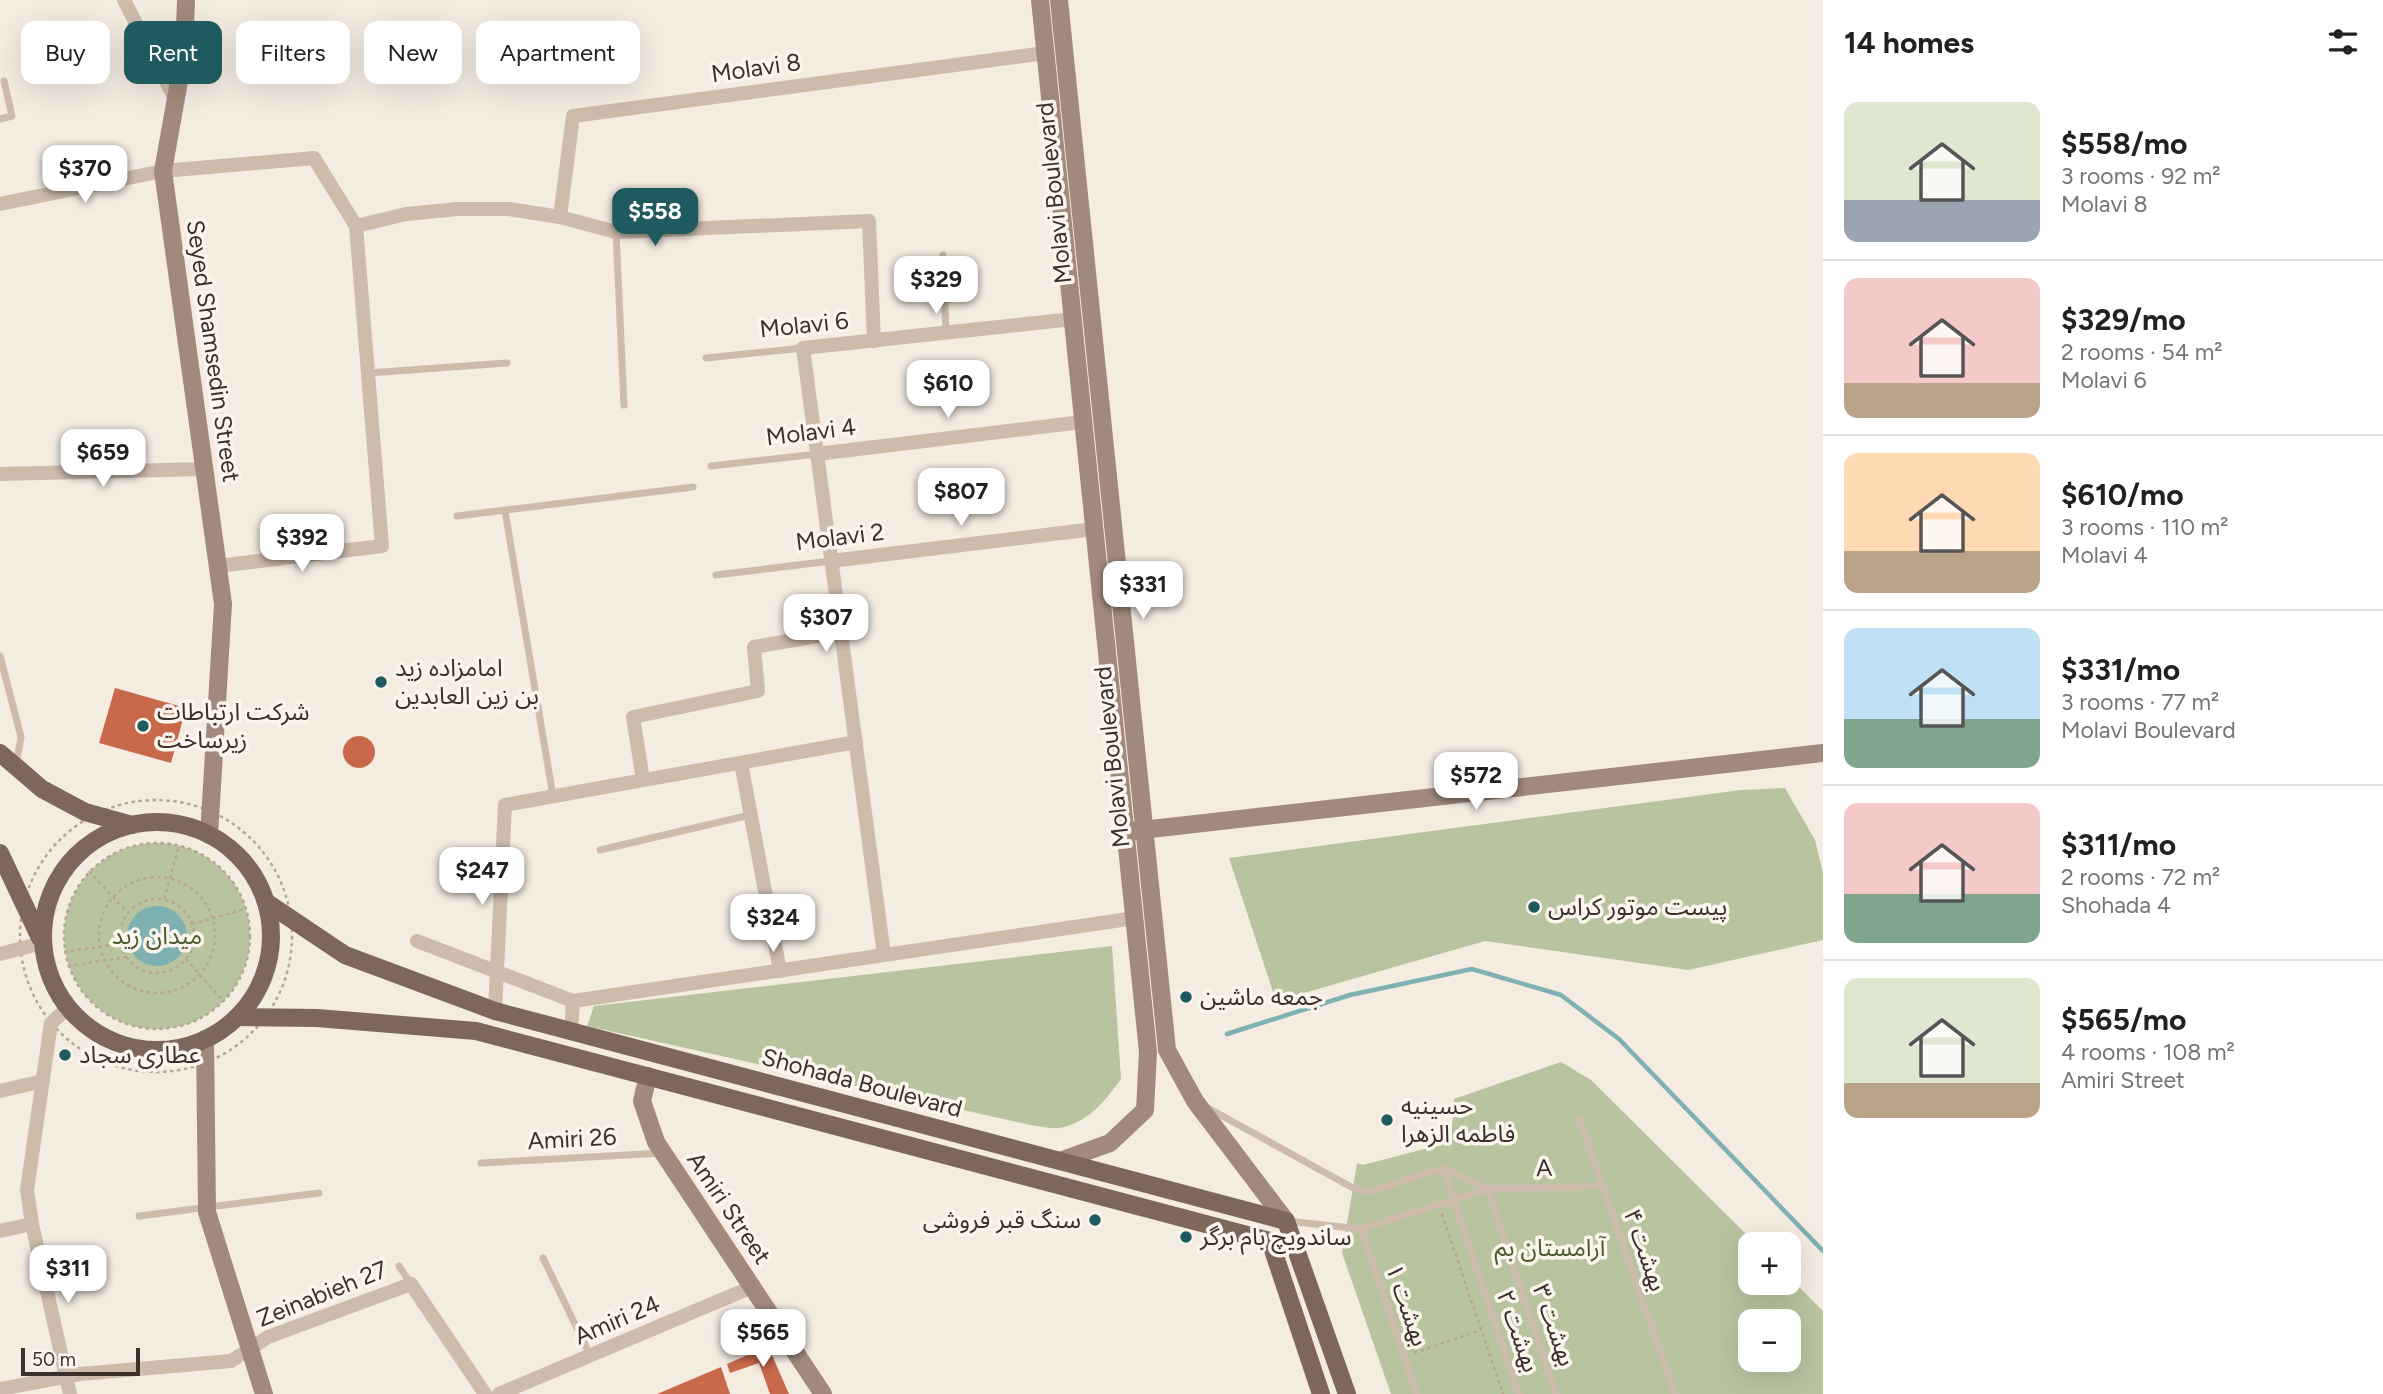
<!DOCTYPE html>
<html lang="en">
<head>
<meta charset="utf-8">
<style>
	body { margin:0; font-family:Figtree,"Noto Sans Arabic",sans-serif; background:#f6f6f6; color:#202124; height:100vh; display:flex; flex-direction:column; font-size:26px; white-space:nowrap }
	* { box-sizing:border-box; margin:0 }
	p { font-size:23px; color:#757577 }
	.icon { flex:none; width:38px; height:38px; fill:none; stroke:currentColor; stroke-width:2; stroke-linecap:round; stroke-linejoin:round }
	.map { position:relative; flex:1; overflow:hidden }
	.details { display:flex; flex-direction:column; background:#fff; width:560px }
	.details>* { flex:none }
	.guide { position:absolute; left:21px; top:21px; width:665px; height:63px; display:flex; gap:14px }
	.buttons { position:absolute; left:1738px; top:1232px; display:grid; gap:14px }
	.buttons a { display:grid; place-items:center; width:63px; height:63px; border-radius:14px; background:#fff; box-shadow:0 7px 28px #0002; font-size:35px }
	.scale { position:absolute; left:21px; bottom:18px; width:119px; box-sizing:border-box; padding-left:7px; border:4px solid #3b302b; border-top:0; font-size:19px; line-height:24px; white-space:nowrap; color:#3b302b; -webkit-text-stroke:5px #fbf5ee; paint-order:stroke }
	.price { position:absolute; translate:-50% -60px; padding:0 16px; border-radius:14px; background:#fff; color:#222; font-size:23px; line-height:46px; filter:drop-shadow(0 2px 4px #0008) }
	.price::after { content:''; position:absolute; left:50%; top:42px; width:21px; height:16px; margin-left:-10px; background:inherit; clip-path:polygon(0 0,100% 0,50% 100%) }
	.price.on { background:#1f5a5e; color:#fff }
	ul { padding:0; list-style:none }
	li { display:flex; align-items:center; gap:21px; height:175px; padding:0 21px }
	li+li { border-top:2px solid #e0e0e0 }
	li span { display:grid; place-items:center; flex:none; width:196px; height:140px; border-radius:14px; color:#555 }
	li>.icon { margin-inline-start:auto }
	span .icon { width:84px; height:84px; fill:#fffc; stroke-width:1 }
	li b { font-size:30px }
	h2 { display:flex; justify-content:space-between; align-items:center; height:84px; padding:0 21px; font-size:30px }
	.tag { padding:0 24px; border-radius:14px; background:#fff; box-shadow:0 7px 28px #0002; font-size:24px; line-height:63px }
	.tag.on { background:#1f5a5e; color:#fff }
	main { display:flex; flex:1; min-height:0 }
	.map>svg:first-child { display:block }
	.green { fill:#b8c4a0; fill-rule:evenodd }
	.water { fill:#7fb0b2 }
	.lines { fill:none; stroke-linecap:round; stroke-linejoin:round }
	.stream { stroke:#7fb0b2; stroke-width:4.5 }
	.building { fill:#c8694b }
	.path { stroke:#b9a596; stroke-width:2.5; stroke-dasharray:3.5 3.5; stroke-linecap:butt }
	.lane { stroke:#cdbbac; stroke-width:7 }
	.street { stroke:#cdbbac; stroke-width:14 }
	.secondary { stroke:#a18a7d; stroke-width:18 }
	.primary { stroke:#7d675c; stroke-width:18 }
	.poi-dot { fill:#1f5a5e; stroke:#fbf5ee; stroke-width:2.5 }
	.labels { text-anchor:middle; stroke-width:7; stroke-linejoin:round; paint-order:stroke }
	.street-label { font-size:24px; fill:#3b302b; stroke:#fbf5ee }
	.poi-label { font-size:24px; fill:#3b302b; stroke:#fbf5ee; text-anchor:start }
	.park-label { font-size:24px; fill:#4a5a2e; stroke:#fbf5ee }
</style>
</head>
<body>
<main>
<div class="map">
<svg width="1823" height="1394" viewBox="0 0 1823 1394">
	<rect width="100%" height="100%" fill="#f4ebe1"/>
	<g class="green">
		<polygon points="1785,788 1815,840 1823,873 1823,940 1688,970 1485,941 1276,1001 1229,858 1741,790"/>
		<circle cx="157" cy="936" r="93"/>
		<path d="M1112,946L1121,1079C1106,1100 1087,1124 1059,1128C1050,1129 1039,1126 1030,1125L587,1026L594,1006Z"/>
		<path d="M1561,1062L1591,1080L1756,1244H1750V1283H1788L1789,1277L1823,1311V1394H1391L1342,1253L1357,1163L1363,1165L1451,1142L1454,1099ZM1750,1321H1788V1360H1750Z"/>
	</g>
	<circle class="water" cx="157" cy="936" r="30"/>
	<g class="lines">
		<polyline class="stream" points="1227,1034 1350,995 1472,969 1561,995 1619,1039 1823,1251"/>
	</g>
	<g class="building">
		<polygon points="115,688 186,708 171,763 99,743"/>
		<circle cx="359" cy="752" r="16"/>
		<polygon points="768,1346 789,1394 770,1394 759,1363 730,1373 727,1364"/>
		<polygon points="721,1367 730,1394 657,1394"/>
	</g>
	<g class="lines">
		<g class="path">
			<circle cx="156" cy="936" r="136"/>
			<circle cx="157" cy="936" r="93"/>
			<polyline points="89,871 127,912"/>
			<circle cx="157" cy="935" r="58"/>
			<polyline points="164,899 179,846"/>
			<circle cx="157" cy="936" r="37"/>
			<polyline points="192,924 246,909"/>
			<polyline points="64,952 120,944"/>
			<polyline points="186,959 223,1001"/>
			<polyline points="68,966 127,957"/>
			<polyline points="1442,1214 1503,1394"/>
			<polyline points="1507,1321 1520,1317"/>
			<polyline points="1414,1353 1481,1330"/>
		</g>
		<g class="lane">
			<polyline points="0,119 12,116 4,81"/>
			<polyline points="616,232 624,405"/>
			<polyline points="943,255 946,333"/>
			<polyline points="706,358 803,348"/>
			<polyline points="368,373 507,363"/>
			<polyline points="711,466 817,454"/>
			<polyline points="505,511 553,796"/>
			<polyline points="457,516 693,487"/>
			<polyline points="716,575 831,561"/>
			<polyline points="0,656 21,737 16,765"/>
			<polyline points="600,850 750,815"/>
			<polyline points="1206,1107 1353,1188 1369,1192 1443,1168"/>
			<polyline points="1579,1118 1675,1394"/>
			<polyline points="481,1163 663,1153"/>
			<polyline points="139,1216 319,1193"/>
			<polyline points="1287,1221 1361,1229 1488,1189 1443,1168 1454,1200 1519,1394"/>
			<polyline points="1361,1229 1417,1394"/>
			<polyline points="543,1258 590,1355"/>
			<polyline points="399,1266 411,1284"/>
			<polyline points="1556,1394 1488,1189 1602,1186"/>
		</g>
		<g class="street">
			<polyline points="124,0 175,99"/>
			<polyline points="0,204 163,171 314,158 356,226 382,546 218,566"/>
			<polyline points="560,217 573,116 1045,53"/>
			<polyline points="356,226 406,214 458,209 509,209 560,217 616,232 869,221 874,341"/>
			<polyline points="817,454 1083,422"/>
			<polyline points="0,474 205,469"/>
			<polyline points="831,561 1094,529"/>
			<polyline points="741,763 780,971"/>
			<polyline points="643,780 633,717 758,691 754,647 841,632"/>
			<polyline points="417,941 573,1001 1135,918"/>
			<polyline points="0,954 42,943"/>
			<polyline points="884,955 803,348 1073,319"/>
			<polyline points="68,1008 51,1023 27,1190 32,1224 70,1394"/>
			<polyline points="495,1011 505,805 856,742"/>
			<polyline points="571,1031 573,1001"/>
			<polyline points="0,1091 43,1081"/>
			<polyline points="0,1231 32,1224"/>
			<polyline points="0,1389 80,1374 231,1361 268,1337 411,1284 485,1394"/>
			<polyline points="499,1394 752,1287"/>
		</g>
		<g class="secondary">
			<polyline points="186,0 184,53 163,171 223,604 209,835"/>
			<polyline points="1040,0 1148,1052 1145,1110 1110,1143 1060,1161"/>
			<polyline points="1059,0 1167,1050 1195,1101 1286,1221"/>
			<polyline points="1133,831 1823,753"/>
			<polyline points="205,1039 207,1212 264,1394"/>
			<polyline points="648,1076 642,1101 656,1142 823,1394"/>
		</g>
		<g class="primary">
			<polyline points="0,753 42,789 85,812 132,825"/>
			<circle cx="157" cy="936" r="114"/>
			<polyline points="0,853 40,938"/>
			<polyline points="266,902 345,955 495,1011 1286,1221 1347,1394"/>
			<polyline points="237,1017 317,1018 476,1031 1270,1241 1321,1394"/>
		</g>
	</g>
	<g class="poi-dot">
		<circle cx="381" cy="682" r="7"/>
		<circle cx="143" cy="726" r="7"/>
		<circle cx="1534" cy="907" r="7"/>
		<circle cx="1186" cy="997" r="7"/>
		<circle cx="65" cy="1055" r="7"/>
		<circle cx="1387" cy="1120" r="7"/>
		<circle cx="1095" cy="1220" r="7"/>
		<circle cx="1186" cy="1237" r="7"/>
	</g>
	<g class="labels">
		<g class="street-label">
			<text transform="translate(756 68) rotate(-8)" y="8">Molavi 8</text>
			<text transform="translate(1054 193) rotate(-96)" y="8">Molavi Boulevard</text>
			<text transform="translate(804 325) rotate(-6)" y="8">Molavi 6</text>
			<text transform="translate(213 351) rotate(82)" y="8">Seyed Shamsedin Street</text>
			<text transform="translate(811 432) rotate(-7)" y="8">Molavi 4</text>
			<text transform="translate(840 537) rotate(-7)" y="8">Molavi 2</text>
			<text transform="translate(1112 757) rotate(-96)" y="8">Molavi Boulevard</text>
			<text transform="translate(862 1083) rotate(15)" y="8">Shohada Boulevard</text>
			<text transform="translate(572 1139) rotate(-3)" y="8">Amiri 26</text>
			<text transform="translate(1544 1168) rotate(-2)" y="8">A</text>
			<text transform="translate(729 1208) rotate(56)" y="8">Amiri Street</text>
			<text transform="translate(1645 1250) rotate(71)" y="8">بهشت ۴</text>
			<text transform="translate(322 1294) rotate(-22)" y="8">Zeinabieh 27</text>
			<text transform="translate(1407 1305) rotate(71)" y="8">بهشت ۱</text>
			<text transform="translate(617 1320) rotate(-23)" y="8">Amiri 24</text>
			<text transform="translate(1554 1325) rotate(71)" y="8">بهشت ۳</text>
			<text transform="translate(1518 1331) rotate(71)" y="8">بهشت ۲</text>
		</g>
		<g class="poi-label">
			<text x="395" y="676">امامزاده زید<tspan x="395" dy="28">بن زین العابدین</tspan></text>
			<text x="157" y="720">شرکت ارتباطات<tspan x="157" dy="28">زیرساخت</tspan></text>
			<text x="1548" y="915">پیست موتور کراس</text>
			<text x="1200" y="1005">جمعه ماشین</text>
			<text x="79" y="1063">عطاری سجاد</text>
			<text x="1401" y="1114">حسینیه<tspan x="1401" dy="28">فاطمه الزهرا</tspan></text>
			<text x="1081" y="1228" text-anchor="end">سنگ قبر فروشی</text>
			<text x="1200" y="1245">ساندویچ بام برگر</text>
		</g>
		<g class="park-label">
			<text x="157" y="944">میدان زید</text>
			<text x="1550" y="1256">آرامستان بم</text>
		</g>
	</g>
</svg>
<div class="buttons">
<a>+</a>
<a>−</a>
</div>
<div class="scale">50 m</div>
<b class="price" style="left:85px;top:205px">$370</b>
<b class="price on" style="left:655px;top:248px">$558</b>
<b class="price" style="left:936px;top:316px">$329</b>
<b class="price" style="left:948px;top:420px">$610</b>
<b class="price" style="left:103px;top:489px">$659</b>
<b class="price" style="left:961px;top:528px">$807</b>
<b class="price" style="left:302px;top:574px">$392</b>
<b class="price" style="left:1143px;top:621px">$331</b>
<b class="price" style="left:826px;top:654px">$307</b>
<b class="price" style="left:1476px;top:812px">$572</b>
<b class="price" style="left:482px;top:907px">$247</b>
<b class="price" style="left:773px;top:954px">$324</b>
<b class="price" style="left:68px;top:1305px">$311</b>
<b class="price" style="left:763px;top:1369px">$565</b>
<div class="guide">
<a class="tag">Buy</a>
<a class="tag on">Rent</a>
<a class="tag">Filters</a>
<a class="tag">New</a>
<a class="tag">Apartment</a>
</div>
</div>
<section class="details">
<h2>14 homes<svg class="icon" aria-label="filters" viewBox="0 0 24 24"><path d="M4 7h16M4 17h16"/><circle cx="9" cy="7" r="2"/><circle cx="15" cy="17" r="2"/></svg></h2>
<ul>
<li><span style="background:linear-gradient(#dfe7d0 70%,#9aa5b1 0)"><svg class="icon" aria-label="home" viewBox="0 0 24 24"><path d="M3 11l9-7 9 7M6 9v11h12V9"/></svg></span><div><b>$558/mo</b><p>3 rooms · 92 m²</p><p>Molavi 8</p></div></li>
<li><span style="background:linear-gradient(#f6c9c9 75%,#b9a48a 0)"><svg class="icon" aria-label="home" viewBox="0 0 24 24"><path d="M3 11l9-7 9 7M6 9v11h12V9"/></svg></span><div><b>$329/mo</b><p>2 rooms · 54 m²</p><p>Molavi 6</p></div></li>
<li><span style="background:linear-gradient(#ffd9b3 70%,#b9a48a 0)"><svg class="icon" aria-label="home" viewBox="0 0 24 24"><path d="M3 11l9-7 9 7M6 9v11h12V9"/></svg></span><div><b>$610/mo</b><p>3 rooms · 110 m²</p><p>Molavi 4</p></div></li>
<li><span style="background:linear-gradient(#bfe0f5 65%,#7fa58c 0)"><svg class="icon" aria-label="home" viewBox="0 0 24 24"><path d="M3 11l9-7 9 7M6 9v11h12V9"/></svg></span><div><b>$331/mo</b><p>3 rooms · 77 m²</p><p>Molavi Boulevard</p></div></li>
<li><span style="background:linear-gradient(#f6c9c9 65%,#7fa58c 0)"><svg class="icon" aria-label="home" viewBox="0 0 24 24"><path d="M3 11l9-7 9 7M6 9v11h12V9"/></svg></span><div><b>$311/mo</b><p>2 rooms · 72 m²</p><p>Shohada 4</p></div></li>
<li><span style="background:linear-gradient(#dfe7d0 75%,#b9a48a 0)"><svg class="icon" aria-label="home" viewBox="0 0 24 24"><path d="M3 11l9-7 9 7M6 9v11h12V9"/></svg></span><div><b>$565/mo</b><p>4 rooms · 108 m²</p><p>Amiri Street</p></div></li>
</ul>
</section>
</main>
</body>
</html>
